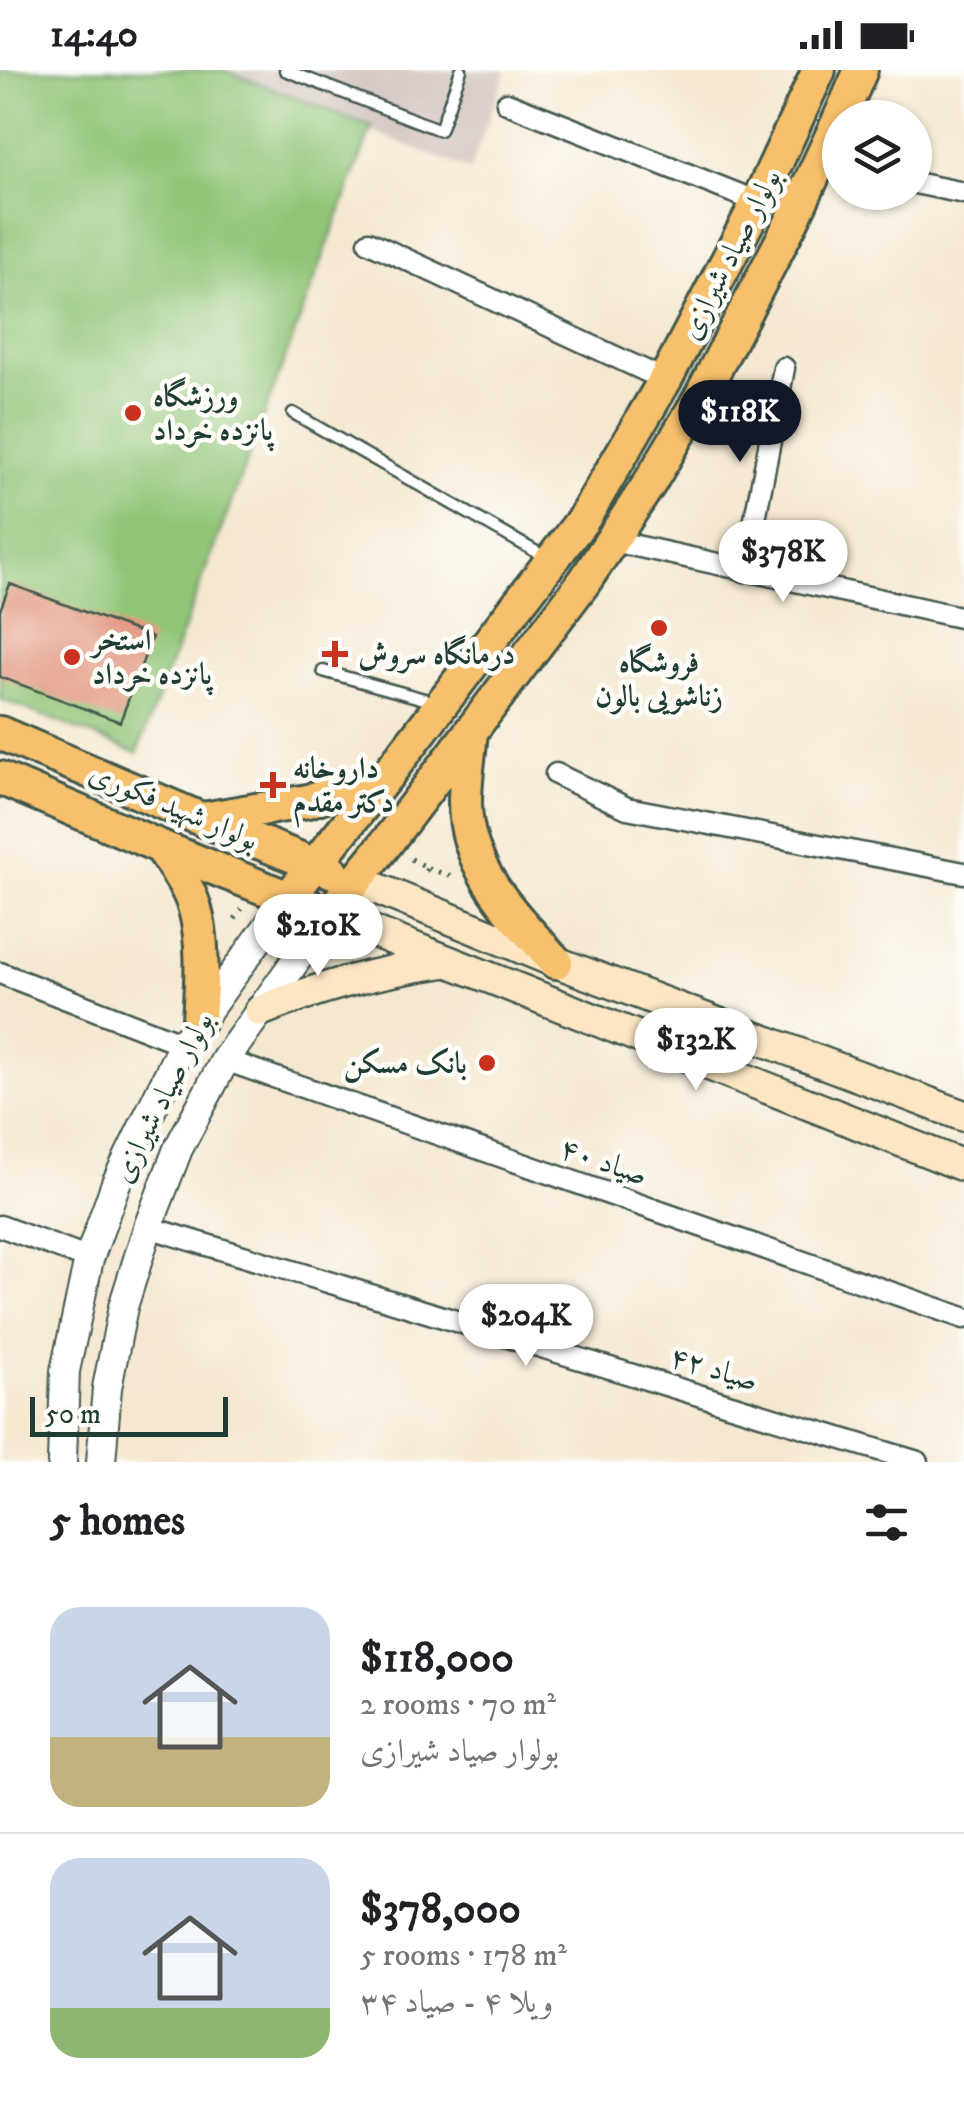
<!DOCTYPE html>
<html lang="en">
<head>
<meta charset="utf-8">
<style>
	body { margin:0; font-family:"IM FELL DW Pica",Amiri,serif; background:#f2f2f2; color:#202124; height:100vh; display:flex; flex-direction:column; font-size:38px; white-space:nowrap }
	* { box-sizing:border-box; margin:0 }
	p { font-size:32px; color:#757577 }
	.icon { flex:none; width:55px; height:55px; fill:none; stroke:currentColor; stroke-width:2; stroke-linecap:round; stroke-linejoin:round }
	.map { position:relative; height:1392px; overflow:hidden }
	.sheet { display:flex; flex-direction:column; background:#fff; flex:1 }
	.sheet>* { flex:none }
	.controls { position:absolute; left:822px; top:30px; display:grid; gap:20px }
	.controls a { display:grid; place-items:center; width:110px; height:110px; border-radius:50%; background:#fff; box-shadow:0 2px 8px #0004; font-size:50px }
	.scale { position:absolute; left:30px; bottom:25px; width:198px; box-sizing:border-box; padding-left:10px; border:5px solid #1f3d34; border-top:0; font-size:28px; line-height:35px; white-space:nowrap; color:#1f3d34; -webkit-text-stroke:8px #fdfcf7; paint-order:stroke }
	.price { position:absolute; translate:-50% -85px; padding:0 22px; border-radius:35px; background:#fff; color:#222; font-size:32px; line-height:65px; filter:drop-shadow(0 2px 5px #0008) }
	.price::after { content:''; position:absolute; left:50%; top:60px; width:30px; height:22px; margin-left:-15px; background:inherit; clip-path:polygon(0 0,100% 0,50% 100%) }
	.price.on { background:#111827; color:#fff }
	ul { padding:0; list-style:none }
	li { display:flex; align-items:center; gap:30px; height:250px; padding:0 50px }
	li+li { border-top:2px solid #e0e0e0 }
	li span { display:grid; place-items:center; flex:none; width:280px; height:200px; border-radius:30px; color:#555 }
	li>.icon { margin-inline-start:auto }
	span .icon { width:120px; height:120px; fill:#fffc; stroke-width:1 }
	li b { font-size:42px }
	h2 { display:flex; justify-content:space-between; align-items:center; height:120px; padding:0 50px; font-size:42px }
	.status { display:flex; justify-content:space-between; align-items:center; height:70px; padding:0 50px; background:#fff; direction:ltr }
	.status svg { height:28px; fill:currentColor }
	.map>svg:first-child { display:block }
	.industrial { fill:#cfc0bb }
	.green { fill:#90c577; stroke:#588156; stroke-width:2.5 }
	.building { fill:#e1937b }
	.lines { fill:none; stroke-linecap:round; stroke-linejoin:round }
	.service-casing { stroke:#3f574c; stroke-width:15 }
	.minor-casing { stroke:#3f574c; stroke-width:25 }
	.tertiary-casing { stroke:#3f574c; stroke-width:32 }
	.secondary-casing { stroke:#3f574c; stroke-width:35 }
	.primary-casing { stroke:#3f574c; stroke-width:38 }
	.path { stroke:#3f574c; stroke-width:5; stroke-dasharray:2.5 8; stroke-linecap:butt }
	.service { stroke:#fff; stroke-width:10 }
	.minor { stroke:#fff; stroke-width:20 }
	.tertiary { stroke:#fff; stroke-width:28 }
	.secondary { stroke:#fce6c4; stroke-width:30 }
	.primary { stroke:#f7c06c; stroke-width:32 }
	.poi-dot { fill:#c8321e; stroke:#fdfcf7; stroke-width:4 }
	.labels { text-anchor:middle; stroke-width:9; stroke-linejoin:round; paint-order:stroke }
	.street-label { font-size:30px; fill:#1f3d34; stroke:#fdfcf7 }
	.poi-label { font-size:30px; font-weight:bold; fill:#1f3d34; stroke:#fdfcf7; text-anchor:start }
</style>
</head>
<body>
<div class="status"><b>14:40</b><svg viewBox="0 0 49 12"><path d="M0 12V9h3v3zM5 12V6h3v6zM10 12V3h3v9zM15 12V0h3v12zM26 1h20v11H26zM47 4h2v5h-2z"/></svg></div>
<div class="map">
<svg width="964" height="1392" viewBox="0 0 964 1392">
	<rect width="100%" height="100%" fill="#fdfcf7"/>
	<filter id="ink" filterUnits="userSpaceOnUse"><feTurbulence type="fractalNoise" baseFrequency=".01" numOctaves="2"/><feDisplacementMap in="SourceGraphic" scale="20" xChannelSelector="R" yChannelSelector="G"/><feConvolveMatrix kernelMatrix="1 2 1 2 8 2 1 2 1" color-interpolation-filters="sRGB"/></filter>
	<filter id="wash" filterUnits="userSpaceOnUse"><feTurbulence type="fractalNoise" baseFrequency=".0048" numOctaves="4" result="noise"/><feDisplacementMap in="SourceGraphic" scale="40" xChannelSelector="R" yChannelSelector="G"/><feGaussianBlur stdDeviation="2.25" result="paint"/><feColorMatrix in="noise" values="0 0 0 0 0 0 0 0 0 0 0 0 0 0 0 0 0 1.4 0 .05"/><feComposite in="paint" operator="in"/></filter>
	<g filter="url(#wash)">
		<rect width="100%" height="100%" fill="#f5e8d1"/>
		<polygon class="industrial" points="216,0 506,0 470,100"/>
		<polygon class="green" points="0,0 224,0 372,57 137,683 0,629"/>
		<g id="blocks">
			<polygon class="building" points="10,514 152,567 120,652 0,607 0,540"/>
		</g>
	</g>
	<g filter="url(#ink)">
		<use href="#blocks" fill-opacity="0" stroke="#3f574c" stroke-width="2.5"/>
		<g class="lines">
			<g class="service-casing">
				<g id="service">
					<polyline points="285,0 440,60 461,0"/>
					<polyline points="293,343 547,488"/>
					<polyline points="323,601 435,632"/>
				</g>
			</g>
			<g class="minor-casing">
				<g id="minor">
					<polyline points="507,33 758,132"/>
					<polyline points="915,113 964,123"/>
					<polyline points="369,172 665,310"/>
					<polyline points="613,471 964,548"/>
					<polyline points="745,501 784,298"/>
					<polyline points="556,704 627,738 964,803"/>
					<polyline points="0,903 183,974"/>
					<polyline points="225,990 964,1248"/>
					<polyline points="0,1156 89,1189"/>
					<polyline points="148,1157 918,1392"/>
				</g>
			</g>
			<g class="tertiary-casing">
				<g id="tertiary">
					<polyline points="62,1392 65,1301 89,1189 116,1113 183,974 289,827"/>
					<polyline points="101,1392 107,1318 123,1237 148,1157 178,1079 225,990 329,844"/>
				</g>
			</g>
			<g class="secondary-casing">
				<g id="secondary">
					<polyline points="356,810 556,892 964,1046"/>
					<polyline points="329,844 964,1096"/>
					<path d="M260,941C320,916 381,901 445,892"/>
				</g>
			</g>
			<g class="primary-casing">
				<g id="primary">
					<polyline points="840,48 861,0"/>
					<path d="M471,661C469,685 465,709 465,732C465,800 514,845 556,892"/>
					<polyline points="0,663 201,749 333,802"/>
					<polyline points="0,708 161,777 329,844 384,776 584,512 649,414 699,330 793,149 840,48"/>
					<polyline points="203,749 308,731 388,704"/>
					<path d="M161,777C173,796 189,817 195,839C205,876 201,913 199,950"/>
					<polyline points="289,827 388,704 584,448 665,310 758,132 819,0"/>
				</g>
			</g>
			<g class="path">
				<polyline points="411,789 428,798 421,806"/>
				<polyline points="428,798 453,807"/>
				<polyline points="235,849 242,839"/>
			</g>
			<use href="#service" class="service"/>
			<use href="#minor" class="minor"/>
			<use href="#tertiary" class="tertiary"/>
			<use href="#secondary" class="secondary"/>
			<use href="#primary" class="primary"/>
		</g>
	</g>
	<g class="poi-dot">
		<circle cx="133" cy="343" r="10"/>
		<circle cx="659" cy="558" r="10"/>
		<path d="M330 569h10v10h10v10h-10v10h-10v-10h-10v-10h10z"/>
		<circle cx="72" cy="587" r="10"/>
		<path d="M268 700h10v10h10v10h-10v10h-10v-10h-10v-10h10z"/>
		<circle cx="487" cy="993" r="10"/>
	</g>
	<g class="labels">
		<g class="street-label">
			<text transform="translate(730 184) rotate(-63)" y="10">بولوار صیاد شیرازی</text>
			<text transform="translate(174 736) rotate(23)" y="10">بولوار شهید فکوری</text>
			<text transform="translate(162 1027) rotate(-63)" y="10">بولوار صیاد شیرازی</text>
			<text transform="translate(604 1091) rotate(19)" y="10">صیاد ۴۰</text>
			<text transform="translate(714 1298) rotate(17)" y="10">صیاد ۴۲</text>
		</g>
		<g class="poi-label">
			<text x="153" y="336">ورزشگاه<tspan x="153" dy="34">پانزده خرداد</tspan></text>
			<text x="92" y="580">استخر<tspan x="92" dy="34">پانزده خرداد</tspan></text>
			<text x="358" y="594">درمانگاه سروش</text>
			<text x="659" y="602" text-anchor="middle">فروشگاه<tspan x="659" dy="34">زناشویی بالون</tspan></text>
			<text x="293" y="708">داروخانه<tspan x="293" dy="34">دکتر مقدم</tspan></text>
			<text x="467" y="1003" text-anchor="end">بانک مسکن</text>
		</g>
	</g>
</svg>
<div class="controls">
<a><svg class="icon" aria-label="layers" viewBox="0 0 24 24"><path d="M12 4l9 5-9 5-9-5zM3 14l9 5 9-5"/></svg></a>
</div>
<div class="scale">50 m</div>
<b class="price on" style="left:740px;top:395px">$118K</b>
<b class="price" style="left:783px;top:535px">$378K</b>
<b class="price" style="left:318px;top:909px">$210K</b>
<b class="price" style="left:696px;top:1023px">$132K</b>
<b class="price" style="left:526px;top:1299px">$204K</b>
</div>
<section class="sheet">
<h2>5 homes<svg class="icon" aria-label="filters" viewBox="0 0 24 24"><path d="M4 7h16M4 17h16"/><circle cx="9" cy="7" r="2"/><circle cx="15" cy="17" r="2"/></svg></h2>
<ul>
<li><span style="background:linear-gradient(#c9d6e8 65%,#c2b280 0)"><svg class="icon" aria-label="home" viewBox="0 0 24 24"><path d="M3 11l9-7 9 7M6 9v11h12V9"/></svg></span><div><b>$118,000</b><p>2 rooms · 70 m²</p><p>بولوار صیاد شیرازی</p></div></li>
<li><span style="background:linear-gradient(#c9d6e8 75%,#8fb573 0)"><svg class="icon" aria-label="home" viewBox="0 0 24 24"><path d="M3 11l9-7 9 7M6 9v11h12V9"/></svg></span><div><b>$378,000</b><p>5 rooms · 178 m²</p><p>ویلا ۴ - صیاد ۳۴</p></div></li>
</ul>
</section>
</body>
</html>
